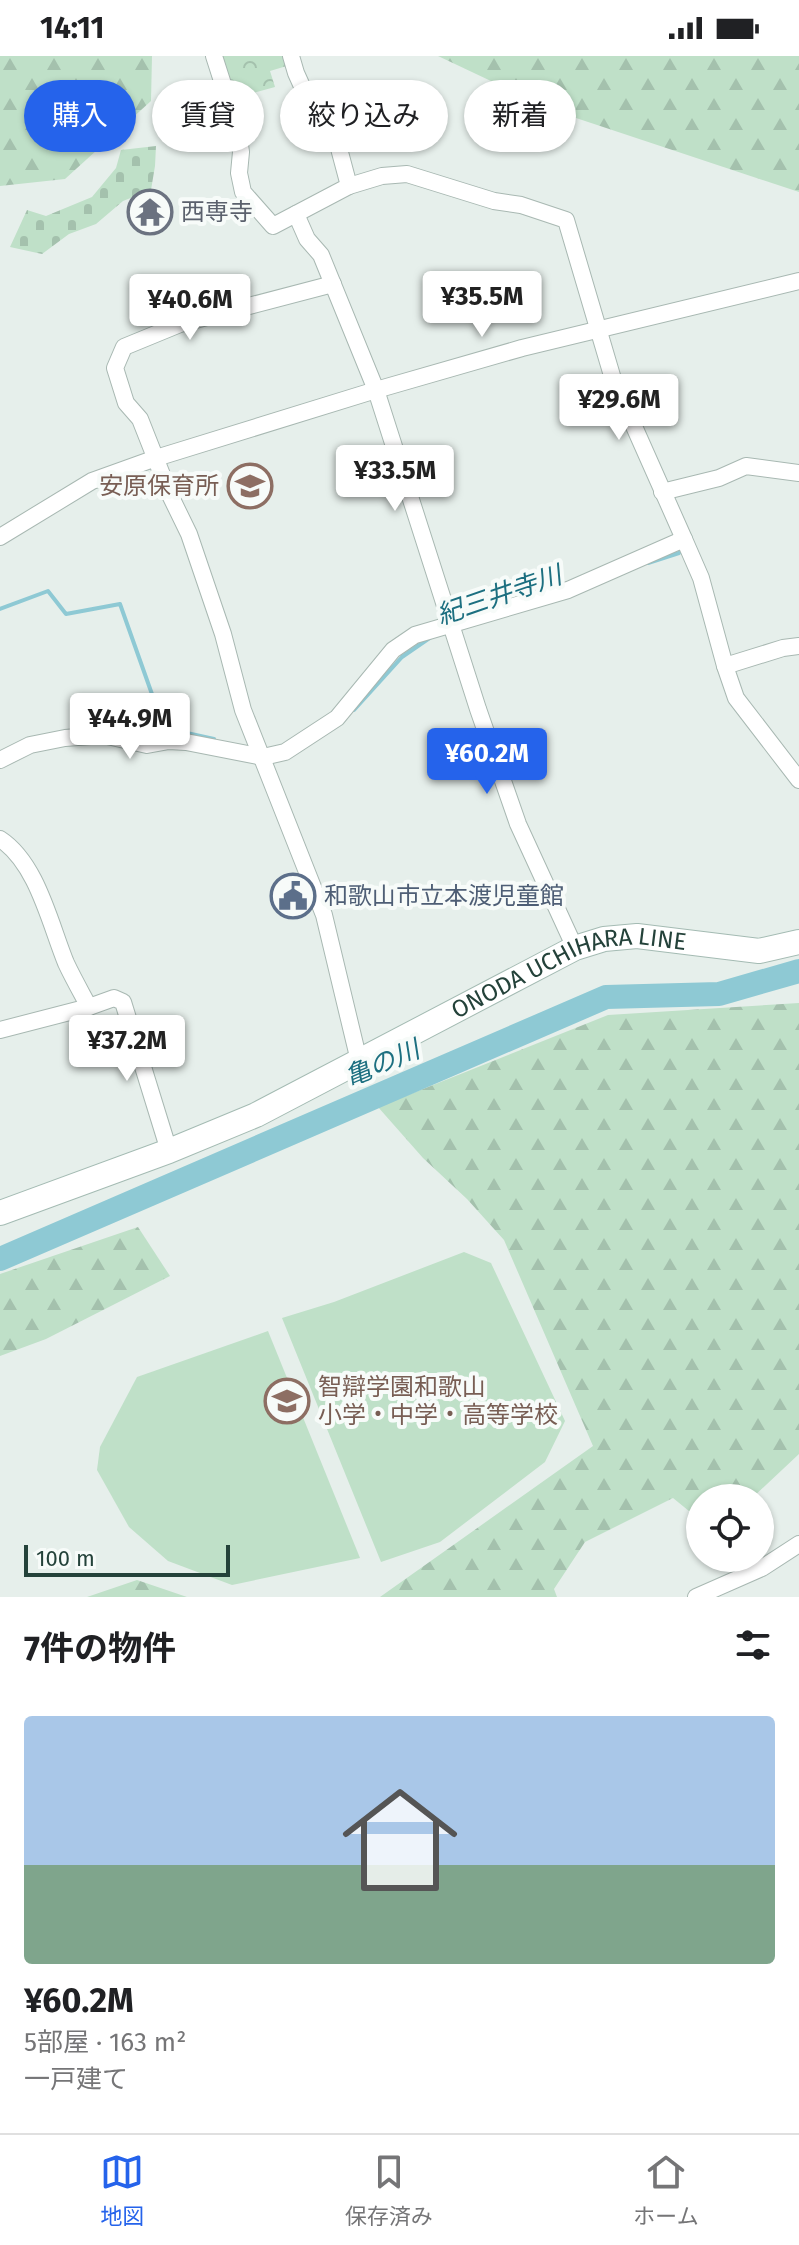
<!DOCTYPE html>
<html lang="ja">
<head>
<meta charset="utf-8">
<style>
	body { margin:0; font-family:"Fira Sans","Noto Sans JP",sans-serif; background:#f2f2f2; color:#202124; height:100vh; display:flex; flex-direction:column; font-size:30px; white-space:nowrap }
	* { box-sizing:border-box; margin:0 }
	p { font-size:26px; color:#757577 }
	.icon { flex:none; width:44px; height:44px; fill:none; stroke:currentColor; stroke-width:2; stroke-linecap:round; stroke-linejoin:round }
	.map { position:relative; height:1541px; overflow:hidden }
	.details { display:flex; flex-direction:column; background:#fff; flex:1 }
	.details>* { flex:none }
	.guide { position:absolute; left:24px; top:24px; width:752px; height:72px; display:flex; gap:16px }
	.buttons { position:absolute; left:686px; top:1428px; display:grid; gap:16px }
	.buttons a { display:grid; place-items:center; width:88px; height:88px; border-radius:50%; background:#fff; box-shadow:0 2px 6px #0004; font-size:40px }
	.scale { position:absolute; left:24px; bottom:20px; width:206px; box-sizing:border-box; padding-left:8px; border:4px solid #24423a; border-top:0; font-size:22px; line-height:28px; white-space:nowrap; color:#24423a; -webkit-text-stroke:6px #f7fbf9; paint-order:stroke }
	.price { position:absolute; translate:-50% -68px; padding:0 18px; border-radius:8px; background:#fff; color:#222; font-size:26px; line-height:52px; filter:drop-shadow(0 2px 4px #0008) }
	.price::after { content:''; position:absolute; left:50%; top:48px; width:24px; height:18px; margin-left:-12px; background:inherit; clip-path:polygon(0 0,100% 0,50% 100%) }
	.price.current { background:#2563eb; color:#fff }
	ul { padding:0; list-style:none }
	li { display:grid; align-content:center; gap:16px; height:424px; padding:0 24px }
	li span { display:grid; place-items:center; height:248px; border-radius:8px; color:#555 }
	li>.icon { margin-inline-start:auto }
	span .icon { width:144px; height:144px; fill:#fffc; stroke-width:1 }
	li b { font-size:34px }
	h2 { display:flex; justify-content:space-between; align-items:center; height:96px; padding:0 24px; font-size:34px }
	.chip { padding:0 28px; border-radius:36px; background:#fff; box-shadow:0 2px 6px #0004; font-size:28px; line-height:72px }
	.chip.current { background:#2563eb; color:#fff }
	.status { display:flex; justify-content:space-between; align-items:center; height:56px; padding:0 40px; background:#fff; direction:ltr }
	.status svg { height:22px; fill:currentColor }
	.menu { display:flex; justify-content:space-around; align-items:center; height:112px; border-top:2px solid #e0e0e0; background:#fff; font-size:22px; color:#757577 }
	.menu a { display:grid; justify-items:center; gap:4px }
	.menu .current { color:#2563eb }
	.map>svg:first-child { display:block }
	.forest { fill:url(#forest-firs) }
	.cemetery { fill:url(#cemetery-stones) }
	.park { fill:url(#park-crowns) }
	.pitch { fill:#bfe0c8 }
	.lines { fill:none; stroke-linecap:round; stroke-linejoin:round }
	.stream { stroke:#8ec9d4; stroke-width:4 }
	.river { stroke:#8ec9d4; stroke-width:24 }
	.minor-casing { stroke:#a8b8b2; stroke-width:18 }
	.secondary-casing { stroke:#a4bbb3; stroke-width:26 }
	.minor { stroke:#fff; stroke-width:16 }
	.secondary { stroke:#fff; stroke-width:24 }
	.labels { text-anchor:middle; stroke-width:8; stroke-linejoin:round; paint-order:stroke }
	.worship-label { font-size:24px; fill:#5b616d; stroke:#f7fbf9; text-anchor:start }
	.education-label { font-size:24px; fill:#785e54; stroke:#f7fbf9; text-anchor:end }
	.service-label { font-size:24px; fill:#4e5e75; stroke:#f7fbf9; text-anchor:start }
	.street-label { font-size:24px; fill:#24423a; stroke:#f7fbf9 }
	.water-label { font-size:26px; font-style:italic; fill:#1c6f80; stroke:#f7fbf9 }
</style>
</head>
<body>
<div class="status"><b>14:11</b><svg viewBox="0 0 49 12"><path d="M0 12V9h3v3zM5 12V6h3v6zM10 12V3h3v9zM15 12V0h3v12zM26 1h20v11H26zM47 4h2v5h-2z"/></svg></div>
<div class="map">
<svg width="799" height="1541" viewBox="0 0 799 1541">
	<defs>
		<pattern id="forest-firs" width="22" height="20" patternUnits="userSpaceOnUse" patternTransform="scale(2)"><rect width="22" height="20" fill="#bfe0c8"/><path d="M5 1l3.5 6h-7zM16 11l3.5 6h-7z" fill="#a4c1ad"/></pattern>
		<pattern id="cemetery-stones" width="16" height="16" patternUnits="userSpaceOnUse" patternTransform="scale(2)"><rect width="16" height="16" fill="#bfe0c8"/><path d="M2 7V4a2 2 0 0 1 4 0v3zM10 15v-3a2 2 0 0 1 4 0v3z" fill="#a4c1ad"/></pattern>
		<pattern id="park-crowns" width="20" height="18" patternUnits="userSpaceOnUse" patternTransform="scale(2)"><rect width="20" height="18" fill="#bfe0c8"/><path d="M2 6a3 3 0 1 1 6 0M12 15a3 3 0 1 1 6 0" fill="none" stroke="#a4c1ad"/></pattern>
	</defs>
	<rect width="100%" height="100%" fill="#e6efeb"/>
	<g class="forest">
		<polygon points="0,0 152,0 151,45 65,123 0,130"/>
		<polygon points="438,0 799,0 799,136 552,54"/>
		<polygon points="799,947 799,1398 752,1442 700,1442 700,1464 673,1442 585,1486 554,1533 557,1541 380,1541 593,1390 504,1184 467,1143 423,1102 378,1051 608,959"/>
		<polygon points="138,1171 170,1220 46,1283 0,1300 0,1218"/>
		<polygon points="137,1524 187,1541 87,1541"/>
	</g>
	<polygon class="cemetery" points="156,90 155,110 151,134 123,145 96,168 69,178 42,198 10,191 27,154 46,160 92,141 116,112 121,94"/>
	<polygon class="park" points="222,0 286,0 290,9 270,15 275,31 246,39 254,66 243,69"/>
	<g class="pitch">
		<polygon points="464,1196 491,1207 565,1365 545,1406 440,1486 381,1506 282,1262 334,1246"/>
		<polygon points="268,1275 360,1502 232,1529 168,1505 129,1471 97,1414 100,1391 137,1321"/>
	</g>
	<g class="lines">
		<g class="stream">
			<polyline points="648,507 679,497"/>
			<polyline points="0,553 48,535 66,558 120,548 164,672 214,683"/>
			<polyline points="354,654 402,601 431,581"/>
		</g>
		<polyline class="river" points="0,1203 606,941 719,938 799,915"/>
		<g class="minor-casing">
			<g id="minor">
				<polyline points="214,0 238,75 241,96 239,117 243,136 273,170 349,130 333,70 323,55 305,37 296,17 291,0"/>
				<polyline points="349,130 382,120 407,118 494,145 521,149 566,164 613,323 684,483"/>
				<polyline points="296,158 307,183 321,199 376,334 478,653 518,768 575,892"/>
				<polyline points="333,228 180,268 124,291 115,312 126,347 140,363 170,439 189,478 223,578 243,654 324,859 359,1005"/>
				<polyline points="662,436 719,422 746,410 799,417"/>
				<polyline points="0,481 92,425 156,402 376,334 522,292 799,225"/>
				<polyline points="725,610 783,592 799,590"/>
				<polyline points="0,704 30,689 65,682 103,679 147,689 169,685 186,686 263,701 285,696 337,662 393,594 415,579 568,534 684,483 701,522 725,610 736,642 799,724"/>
				<path d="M0,783C37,807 50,868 66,907C73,922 81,936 89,951"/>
				<polyline points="0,974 89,951 114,942 123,946 169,1095"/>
				<polyline points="696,1541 762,1512 799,1488"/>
			</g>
		</g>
		<g class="secondary-casing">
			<g id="secondary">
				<path id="s1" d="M0,1157L169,1095L256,1059L575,892L604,883L637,880L759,895L799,886"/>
			</g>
		</g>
		<use href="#minor" class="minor"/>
		<use href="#secondary" class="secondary"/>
	</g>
	<defs>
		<g id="temple-ring" transform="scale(2.3)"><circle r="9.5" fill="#f7fbf9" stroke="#6b7280" stroke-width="1.5"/><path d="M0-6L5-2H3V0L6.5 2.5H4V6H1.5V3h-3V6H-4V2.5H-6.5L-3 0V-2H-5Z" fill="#6b7280"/></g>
		<g id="school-ring" transform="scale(2.3)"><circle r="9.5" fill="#f7fbf9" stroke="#8d6e63" stroke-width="1.5"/><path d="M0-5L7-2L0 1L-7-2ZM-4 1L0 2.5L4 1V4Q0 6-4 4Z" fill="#8d6e63"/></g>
		<g id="civic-ring" transform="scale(2.3)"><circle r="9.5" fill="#f7fbf9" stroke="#5c6f8a" stroke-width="1.5"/><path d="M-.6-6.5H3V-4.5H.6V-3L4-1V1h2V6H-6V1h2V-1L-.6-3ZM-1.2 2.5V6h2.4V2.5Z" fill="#5c6f8a"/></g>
	</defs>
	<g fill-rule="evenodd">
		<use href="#temple-ring" x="150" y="156"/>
		<use href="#school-ring" x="250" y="430"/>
		<use href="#civic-ring" x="293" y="840"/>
		<use href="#school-ring" x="287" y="1345"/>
	</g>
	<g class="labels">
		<g class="worship-label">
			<text x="181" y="164">西専寺</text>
		</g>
		<g class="education-label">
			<text x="219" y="438">安原保育所</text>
			<text x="318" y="1339" text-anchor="start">智辯学園和歌山<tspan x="318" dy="28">小学・中学・高等学校</tspan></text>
		</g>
		<g class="service-label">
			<text x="324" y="848">和歌山市立本渡児童館</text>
		</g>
		<g class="street-label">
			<text dy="8" stroke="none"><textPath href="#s1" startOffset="622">ONODA UCHIHARA LINE</textPath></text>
		</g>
		<g class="water-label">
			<text transform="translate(499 539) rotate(-19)" y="9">紀三井寺川</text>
			<text transform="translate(382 1007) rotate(-23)" y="9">亀の川</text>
		</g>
	</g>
</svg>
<div class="buttons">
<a><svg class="icon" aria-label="locate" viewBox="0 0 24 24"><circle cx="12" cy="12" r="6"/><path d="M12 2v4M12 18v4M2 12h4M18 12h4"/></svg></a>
</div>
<div class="scale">100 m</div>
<b class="price" style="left:482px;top:283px">¥35.5M</b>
<b class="price" style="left:190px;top:286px">¥40.6M</b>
<b class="price" style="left:619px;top:386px">¥29.6M</b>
<b class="price" style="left:395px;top:457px">¥33.5M</b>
<b class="price" style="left:130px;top:705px">¥44.9M</b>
<b class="price current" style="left:487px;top:740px">¥60.2M</b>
<b class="price" style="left:127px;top:1027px">¥37.2M</b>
<div class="guide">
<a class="chip current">購入</a>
<a class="chip">賃貸</a>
<a class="chip">絞り込み</a>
<a class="chip">新着</a>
</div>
</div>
<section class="details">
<h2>7件の物件<svg class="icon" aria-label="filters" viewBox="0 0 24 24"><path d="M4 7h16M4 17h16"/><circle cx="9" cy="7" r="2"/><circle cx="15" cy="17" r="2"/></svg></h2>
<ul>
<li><span style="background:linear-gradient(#a9c7e8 60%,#7fa58c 0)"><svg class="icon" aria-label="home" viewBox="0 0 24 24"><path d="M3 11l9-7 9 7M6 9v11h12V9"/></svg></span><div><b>¥60.2M</b><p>5部屋 · 163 m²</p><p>一戸建て</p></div></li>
</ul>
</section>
<nav class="menu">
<a class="current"><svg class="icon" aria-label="map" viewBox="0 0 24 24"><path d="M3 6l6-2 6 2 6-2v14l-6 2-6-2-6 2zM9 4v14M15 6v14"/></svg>地図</a>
<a><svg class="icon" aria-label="saved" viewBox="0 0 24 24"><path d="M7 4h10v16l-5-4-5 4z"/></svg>保存済み</a>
<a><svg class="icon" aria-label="home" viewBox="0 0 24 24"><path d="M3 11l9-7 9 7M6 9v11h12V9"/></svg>ホーム</a>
</nav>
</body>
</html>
